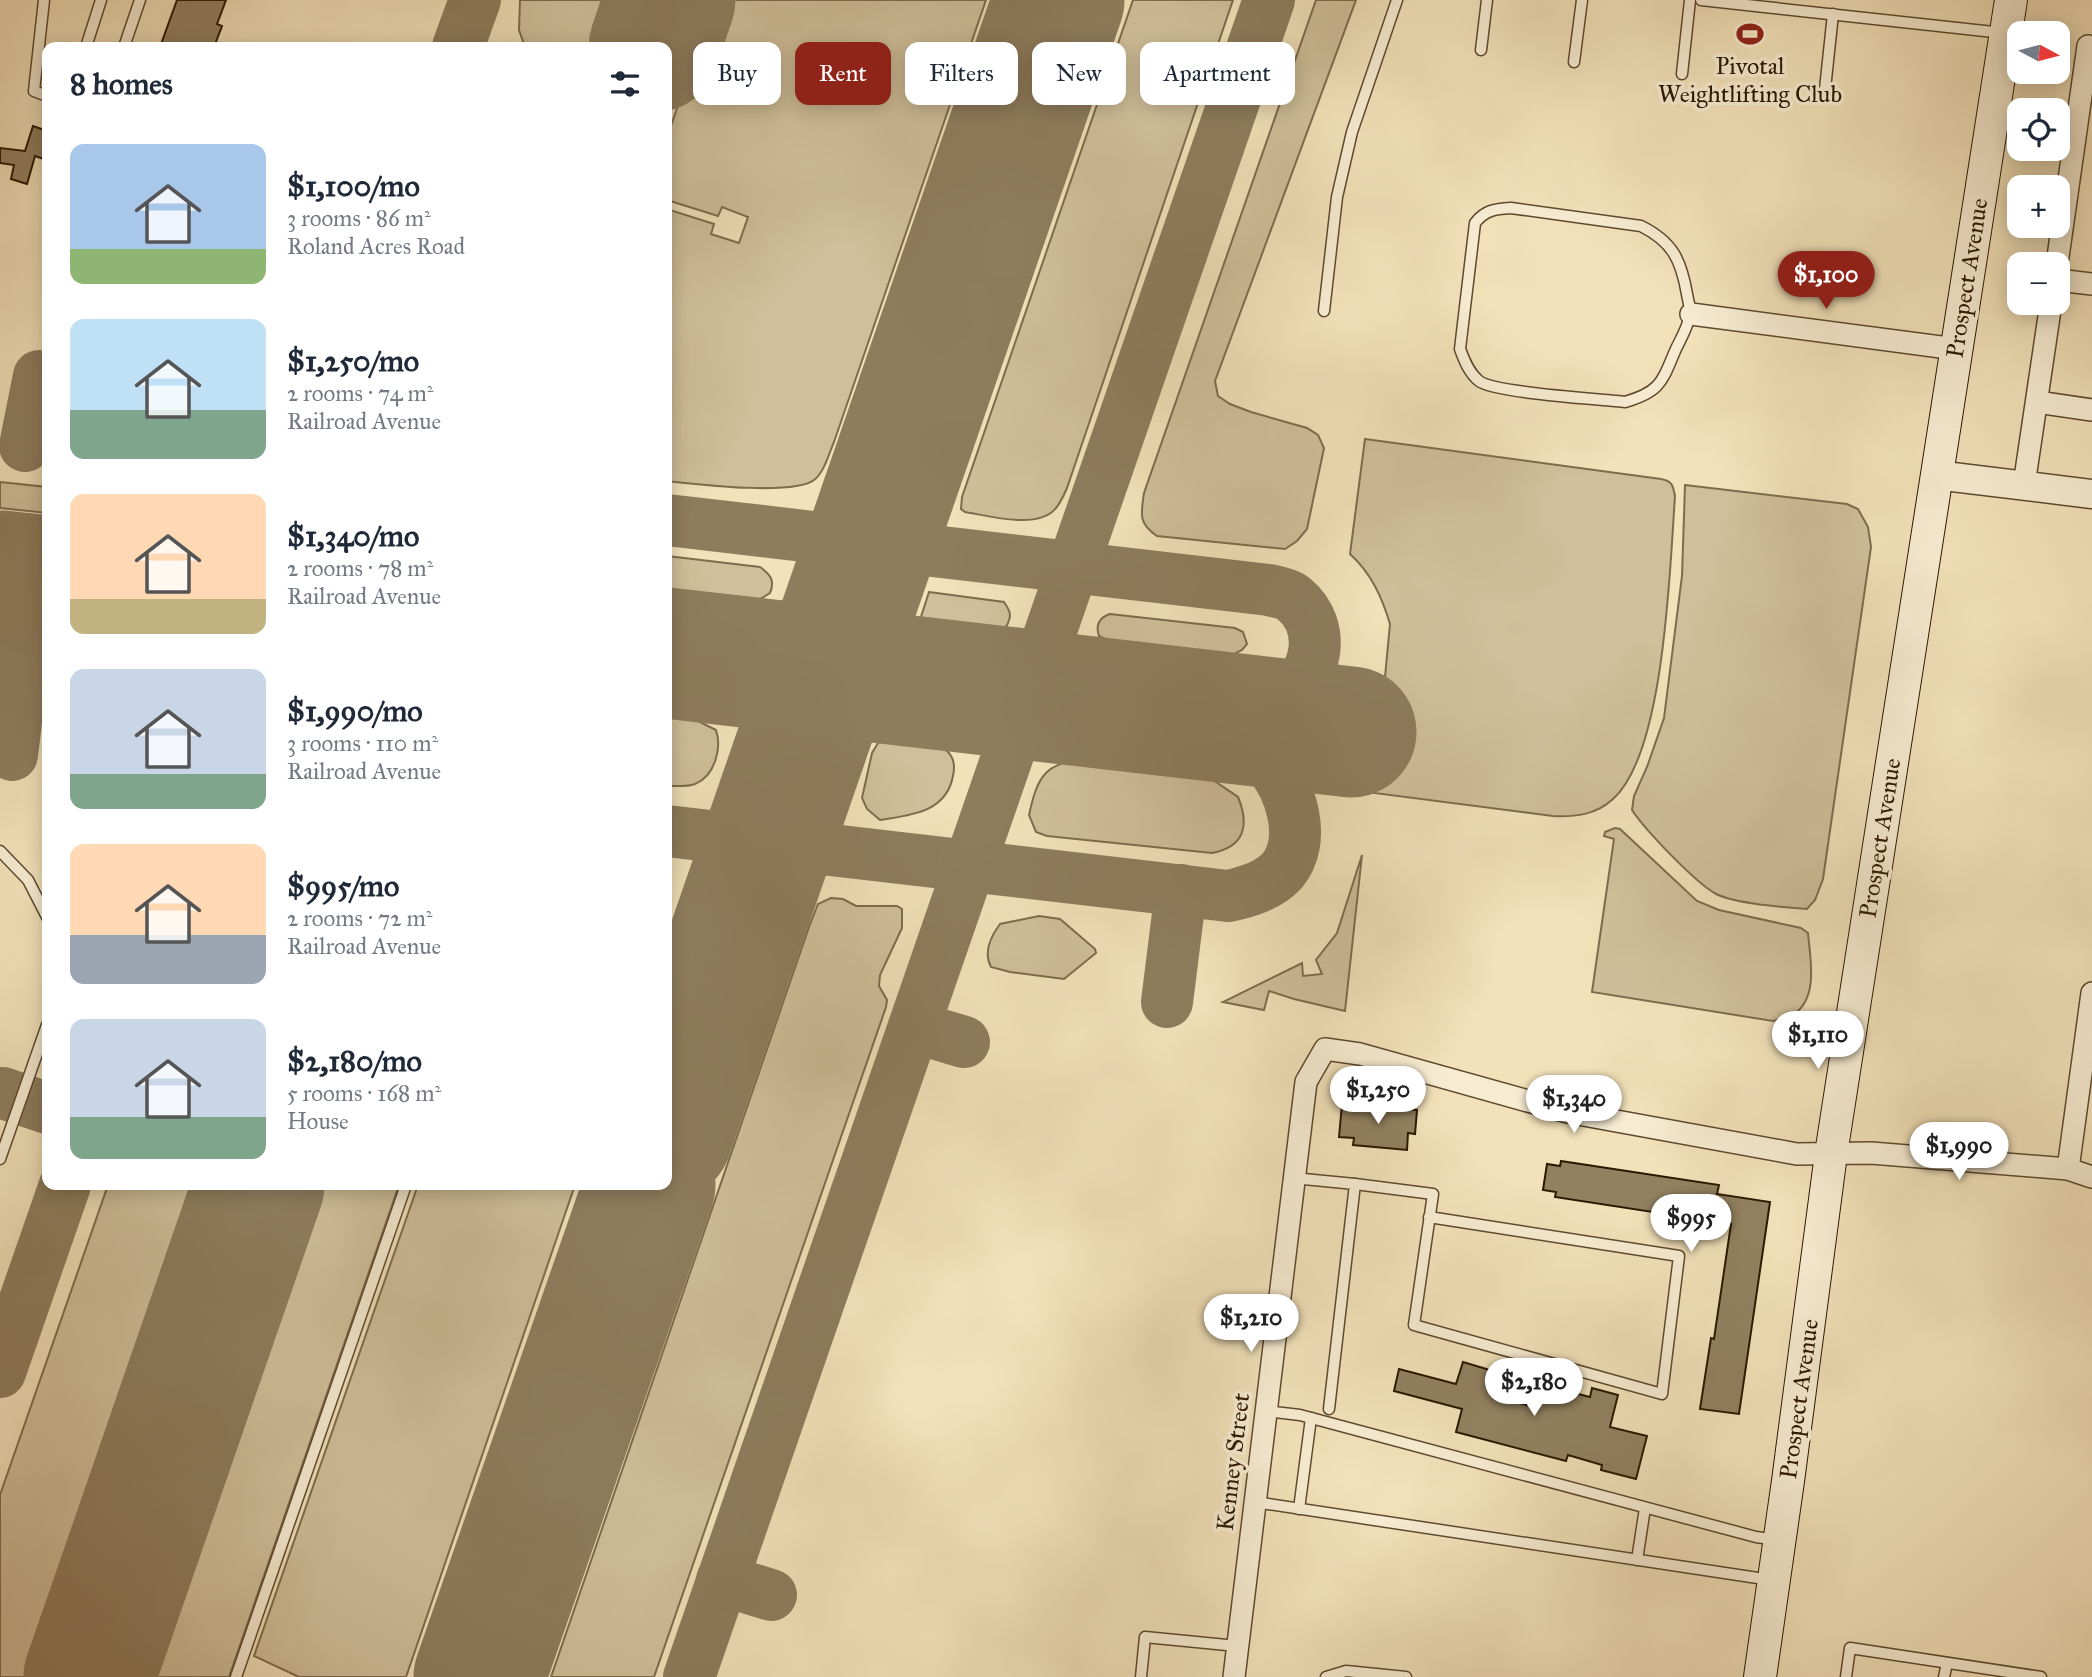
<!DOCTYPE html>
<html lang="en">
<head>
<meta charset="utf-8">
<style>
	body { margin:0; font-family:"IM FELL Great Primer",serif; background:#f6f6f7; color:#1f2937; height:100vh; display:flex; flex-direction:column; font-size:26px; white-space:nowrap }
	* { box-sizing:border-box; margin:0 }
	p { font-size:23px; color:#747a83 }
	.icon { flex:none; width:38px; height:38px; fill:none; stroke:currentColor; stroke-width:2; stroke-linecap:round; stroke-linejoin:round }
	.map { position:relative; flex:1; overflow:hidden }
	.side { position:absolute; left:42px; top:42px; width:630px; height:1148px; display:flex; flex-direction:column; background:#fff; border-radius:14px; box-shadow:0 4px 18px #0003 }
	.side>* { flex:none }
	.hud { position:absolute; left:693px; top:42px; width:665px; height:63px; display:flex; gap:14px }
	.needle { width:46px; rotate:97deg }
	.buttons { position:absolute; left:2007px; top:21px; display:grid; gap:14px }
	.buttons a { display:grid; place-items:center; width:63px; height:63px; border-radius:14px; background:#fff; box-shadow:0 4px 18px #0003; font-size:35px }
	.price { position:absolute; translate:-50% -60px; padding:0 16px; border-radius:24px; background:#fff; color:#222; font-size:23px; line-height:46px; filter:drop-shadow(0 2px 4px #0008) }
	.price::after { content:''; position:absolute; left:50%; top:42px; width:21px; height:16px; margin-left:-10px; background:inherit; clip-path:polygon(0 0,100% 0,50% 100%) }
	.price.current { background:#8f2418; color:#fff }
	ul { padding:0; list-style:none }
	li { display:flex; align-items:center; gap:21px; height:175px; padding:0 28px }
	li span { display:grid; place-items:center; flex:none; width:196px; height:140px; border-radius:14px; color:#555 }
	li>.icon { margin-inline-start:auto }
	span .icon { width:84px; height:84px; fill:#fffc; stroke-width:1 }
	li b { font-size:30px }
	h2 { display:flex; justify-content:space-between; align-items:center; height:84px; padding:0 28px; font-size:30px }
	.tag { padding:0 24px; border-radius:14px; background:#fff; box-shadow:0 4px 18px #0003; font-size:24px; line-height:63px }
	.tag.current { background:#8f2418; color:#fff }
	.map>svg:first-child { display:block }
	.green { fill:#d0bf9a; stroke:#7e6c4e; stroke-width:2 }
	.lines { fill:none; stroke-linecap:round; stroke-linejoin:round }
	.taxiway { stroke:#8e7c5d; stroke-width:52 }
	.runway { stroke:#8e7c5d; stroke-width:131 }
	.building { fill:#928161; stroke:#2b1801; stroke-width:2 }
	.service-casing { stroke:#5d4a2f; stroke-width:13 }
	.minor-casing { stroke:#5d4a2f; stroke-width:24 }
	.tertiary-casing { stroke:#5d4a2f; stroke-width:31 }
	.secondary-casing { stroke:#2b1801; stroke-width:34 }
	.service { stroke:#f7ecd2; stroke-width:10 }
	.minor { stroke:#f7ecd2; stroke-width:21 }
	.tertiary { stroke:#f7ecd2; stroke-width:28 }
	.secondary { stroke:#f7ecd2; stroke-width:32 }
	.labels { text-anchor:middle; stroke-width:7; stroke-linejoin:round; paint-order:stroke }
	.poi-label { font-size:24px; fill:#2b1801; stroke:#f7ecd2 }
	.street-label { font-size:24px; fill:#2b1801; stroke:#f7ecd2 }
</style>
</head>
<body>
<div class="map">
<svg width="2092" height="1677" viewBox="0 0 2092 1677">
	<rect width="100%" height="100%" fill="#f2e1b9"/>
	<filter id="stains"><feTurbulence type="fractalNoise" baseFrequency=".00286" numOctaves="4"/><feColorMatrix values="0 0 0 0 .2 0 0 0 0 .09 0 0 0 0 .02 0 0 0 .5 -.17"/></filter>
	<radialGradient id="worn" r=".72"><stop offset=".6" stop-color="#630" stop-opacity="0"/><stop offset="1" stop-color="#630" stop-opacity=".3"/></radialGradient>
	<g class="green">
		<polygon points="520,0 623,0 606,47 525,47 519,30"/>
		<path d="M715,0H986L834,442C829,453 824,473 814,480C793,496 695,484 667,481V209L714,224L711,234L739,243L748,217L722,207L718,216L667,200V137Z"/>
		<path d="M1133,0H1233L1067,488C1064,495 1061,502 1056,508C1039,530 990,516 965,512L961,509L962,497Z"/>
		<path d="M1316,0H1356L1215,381L1218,396L1230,404L1251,412L1307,428L1318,435L1324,448L1307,529L1297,541L1285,549L1157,536C1138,523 1141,514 1144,493Z"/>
		<path d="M1365,439L1661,479C1672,481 1673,485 1675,496C1670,565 1665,753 1613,799C1596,815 1575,817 1553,816L1374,793L1390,624C1382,597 1371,573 1350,554Z"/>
		<polygon points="0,482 47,487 47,513 0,508"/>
		<path d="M1685,485L1847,504L1858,509L1868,527L1871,547L1823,879L1815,900L1807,909C1783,907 1737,904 1716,894C1696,883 1645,830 1632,810L1634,796L1647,767L1664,718L1682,576Z"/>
		<path d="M667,556L760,567C771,575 775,581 770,593L760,599L667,589Z"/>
		<path d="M929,592L1004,602C1011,612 1012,616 1006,627L994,631L919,623Z"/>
		<path d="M1110,614L1235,628L1243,632L1247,644L1242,650L1232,655L1112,642L1099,636C1095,625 1100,617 1110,614Z"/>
		<path d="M667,716L694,719L716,730C722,748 715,776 695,784C687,787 675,786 667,786Z"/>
		<path d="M883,741C900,742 935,741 947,751C955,758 955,767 953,776C946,813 910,815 880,820L867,809L862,798L872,753L878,743Z"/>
		<path d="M1077,761L1213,780L1238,797C1250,826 1244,847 1212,853L1047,836L1036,832L1029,815C1036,784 1042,763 1077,761Z"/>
		<path d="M1615,828L1620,829L1697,901L1719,910L1801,928L1808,933C1810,958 1819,997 1794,1014C1789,1018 1779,1019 1773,1021L1592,992L1614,839L1604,836L1605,832Z"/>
		<polygon points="1362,855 1345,1011 1294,999 1269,991 1264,1010 1223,1002 1302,963 1303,976 1322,974 1316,960 1337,933"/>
		<polygon points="831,898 843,899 856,906 897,906 902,909 902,928 880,975 879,986 887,1000 886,1007 654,1677 551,1677 809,927 818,904"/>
		<path d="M1039,916L1060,919L1095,949L1096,953L1064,979L1010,972L991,967C983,952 991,936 1000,924Z"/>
		<polygon points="108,1185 212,1185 44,1677 0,1677 0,1495"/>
		<polygon points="305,1185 399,1185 229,1677 134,1677"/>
		<polygon points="418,1185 575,1185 406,1677 299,1677 254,1656"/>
	</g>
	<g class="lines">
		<g class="taxiway">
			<polyline points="458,47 475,0"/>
			<polyline points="984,204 1045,28 1050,0"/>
			<polyline points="25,446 39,376"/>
			<path d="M667,520L1269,590C1277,592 1288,594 1294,599C1328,627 1318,680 1280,699C1258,710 1230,712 1206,716"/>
			<polyline points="12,755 33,580"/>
			<path d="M667,831L1228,896C1247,892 1268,886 1282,871C1308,840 1291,788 1267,761C1250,741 1228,729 1206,716"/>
			<polyline points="1167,1002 1181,890"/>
			<polyline points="914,1027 964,1042"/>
			<polyline points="3,1093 47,1108"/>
			<polyline points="0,1372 65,1185"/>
			<polyline points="722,1580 771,1595"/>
			<polyline points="689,1677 1269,0"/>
		</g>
		<g class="runway">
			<polyline points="654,47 670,0"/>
			<polyline points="0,576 47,581"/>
			<polyline points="667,653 1351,732"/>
			<polyline points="667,1135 1059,0"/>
			<polyline points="89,1677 259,1185"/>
			<polyline points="479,1677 650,1185"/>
		</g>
	</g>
	<g class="building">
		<polygon points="177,0 226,0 217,24 222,26 214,47 160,47"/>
		<polygon points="33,126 47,131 47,160 35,156 27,184 11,179 14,165 0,163 0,148 25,151"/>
		<polygon points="1342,1104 1417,1110 1415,1134 1408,1133 1407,1150 1353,1145 1354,1138 1339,1137"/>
		<polygon points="1561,1161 1719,1185 1717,1194 1770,1202 1739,1414 1700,1409 1711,1338 1714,1339 1731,1224 1555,1197 1556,1192 1543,1190 1547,1164 1560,1166"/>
		<polygon points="1463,1362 1513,1377 1506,1399 1537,1408 1543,1385 1590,1397 1592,1388 1618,1395 1610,1427 1647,1436 1636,1479 1601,1470 1602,1465 1568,1455 1566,1461 1456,1432 1462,1409 1394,1391 1399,1369 1456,1384"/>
	</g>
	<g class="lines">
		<g class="service-casing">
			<g id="service">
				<polyline points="44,0 34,91 47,96"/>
				<polyline points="1701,0 2003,33"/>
				<polyline points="86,47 101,0"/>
				<polyline points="124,47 140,0"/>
				<polyline points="1481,50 1487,0"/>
				<polyline points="1574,62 1582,0"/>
				<polyline points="1682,74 1690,0"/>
				<polyline points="1825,89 1833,14"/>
				<path d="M1511,208L1641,226C1673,242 1681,260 1687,294C1688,301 1691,309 1690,315C1688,327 1680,340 1675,351C1662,382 1660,392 1625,402C1600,399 1494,393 1479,381C1469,373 1464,360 1460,349L1475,223C1485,210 1495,209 1511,208Z"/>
				<polyline points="1324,311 1337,197 1352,132 1397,0"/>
				<polyline points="0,851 28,880 47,917"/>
				<polyline points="0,1159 47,1025"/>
				<polyline points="1293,1178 1355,1184 1329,1409"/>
				<polyline points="1355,1184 1433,1194 1414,1325 1662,1394 1679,1256 1429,1217"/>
				<polyline points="1266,1411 1300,1415 1756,1537 1778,1540"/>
				<polyline points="1255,1502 1771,1580"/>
				<polyline points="1299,1509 1311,1418"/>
				<polyline points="1637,1560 1645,1508"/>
				<polyline points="236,1677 406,1185"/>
				<polyline points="1141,1677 1145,1637 1237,1646"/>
				<polyline points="1326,1677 1346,1671 1406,1677"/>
				<polyline points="1846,1677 1850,1648 2041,1677"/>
				<polyline points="1944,1677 1947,1663"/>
			</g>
		</g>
		<g class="minor-casing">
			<g id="minor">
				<polyline points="2057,264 2088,46 2092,47"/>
				<polyline points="2058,280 2092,284"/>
				<polyline points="1691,314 1956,349"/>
				<polyline points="2037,402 2092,410"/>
				<polyline points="2024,485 2051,303"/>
				<polyline points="2068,1169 2092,993"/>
				<polyline points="1234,1677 1306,1082 1325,1049 1360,1054 1567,1112 1797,1154 1871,1153 2068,1169 2092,1177"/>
			</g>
		</g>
		<g class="tertiary-casing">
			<polyline id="tertiary" points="1936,475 2092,494"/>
		</g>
		<g class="secondary-casing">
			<polyline id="secondary" points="1760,1677 1788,1481 1831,1154 2011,0"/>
		</g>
		<use href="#service" class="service"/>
		<use href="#minor" class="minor"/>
		<use href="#tertiary" class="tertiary"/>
		<use href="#secondary" class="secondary"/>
	</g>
	<defs>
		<g id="stadium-bare" transform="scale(2.1)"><path d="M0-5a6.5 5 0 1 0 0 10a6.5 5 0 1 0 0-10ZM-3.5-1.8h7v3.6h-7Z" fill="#8f2418" stroke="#f7ecd2" stroke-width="2.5" paint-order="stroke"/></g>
	</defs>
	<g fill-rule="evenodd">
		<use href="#stadium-bare" x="1750" y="34"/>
	</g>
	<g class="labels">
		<g class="poi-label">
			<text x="1750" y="74">Pivotal<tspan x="1750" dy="28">Weightlifting Club</tspan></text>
		</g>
		<g class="street-label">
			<text transform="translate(1967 278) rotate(-81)" y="8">Prospect Avenue</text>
			<text transform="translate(1880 838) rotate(-81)" y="8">Prospect Avenue</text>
			<text transform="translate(1799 1399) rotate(-82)" y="8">Prospect Avenue</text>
			<text transform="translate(1233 1462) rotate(-83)" y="8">Kenney Street</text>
		</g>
	</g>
	<rect width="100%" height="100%" filter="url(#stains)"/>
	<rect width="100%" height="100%" fill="url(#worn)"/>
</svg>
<div class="buttons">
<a><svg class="needle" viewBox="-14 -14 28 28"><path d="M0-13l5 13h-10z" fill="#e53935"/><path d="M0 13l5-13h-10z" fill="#747a83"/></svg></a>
<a><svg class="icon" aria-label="locate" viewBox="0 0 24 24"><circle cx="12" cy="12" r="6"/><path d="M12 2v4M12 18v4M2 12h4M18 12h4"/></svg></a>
<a>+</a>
<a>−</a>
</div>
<b class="price current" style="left:1826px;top:311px">$1,100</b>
<b class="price" style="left:1818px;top:1071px">$1,110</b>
<b class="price" style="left:1378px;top:1126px">$1,250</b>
<b class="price" style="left:1574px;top:1135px">$1,340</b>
<b class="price" style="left:1959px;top:1182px">$1,990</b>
<b class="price" style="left:1691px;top:1254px">$995</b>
<b class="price" style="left:1251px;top:1354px">$1,210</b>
<b class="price" style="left:1534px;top:1418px">$2,180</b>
<div class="hud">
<a class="tag">Buy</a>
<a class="tag current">Rent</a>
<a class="tag">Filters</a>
<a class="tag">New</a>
<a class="tag">Apartment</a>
</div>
<section class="side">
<h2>8 homes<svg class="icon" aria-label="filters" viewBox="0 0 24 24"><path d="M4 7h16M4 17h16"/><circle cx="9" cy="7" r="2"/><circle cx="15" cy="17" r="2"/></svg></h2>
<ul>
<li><span style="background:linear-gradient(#a9c7e8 75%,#8fb573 0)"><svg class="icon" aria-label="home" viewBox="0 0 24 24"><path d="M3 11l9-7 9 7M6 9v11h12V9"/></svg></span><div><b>$1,100/mo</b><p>3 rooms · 86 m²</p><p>Roland Acres Road</p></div></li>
<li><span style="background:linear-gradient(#bfe0f5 65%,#7fa58c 0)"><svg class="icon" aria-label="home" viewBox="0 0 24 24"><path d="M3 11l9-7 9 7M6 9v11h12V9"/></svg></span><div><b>$1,250/mo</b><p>2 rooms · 74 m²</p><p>Railroad Avenue</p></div></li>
<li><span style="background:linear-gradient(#ffd9b3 75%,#c2b280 0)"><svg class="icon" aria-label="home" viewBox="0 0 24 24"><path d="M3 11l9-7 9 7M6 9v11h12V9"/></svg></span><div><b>$1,340/mo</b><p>2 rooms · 78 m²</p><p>Railroad Avenue</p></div></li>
<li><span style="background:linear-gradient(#c9d6e8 75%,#7fa58c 0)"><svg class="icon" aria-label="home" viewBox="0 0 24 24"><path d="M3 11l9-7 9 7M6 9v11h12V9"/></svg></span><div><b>$1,990/mo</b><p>3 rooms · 110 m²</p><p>Railroad Avenue</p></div></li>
<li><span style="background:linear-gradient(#ffd9b3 65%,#9aa5b1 0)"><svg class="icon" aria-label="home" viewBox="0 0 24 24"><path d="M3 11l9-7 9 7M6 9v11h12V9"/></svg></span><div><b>$995/mo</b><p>2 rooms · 72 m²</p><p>Railroad Avenue</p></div></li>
<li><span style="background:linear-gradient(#c9d6e8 70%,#7fa58c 0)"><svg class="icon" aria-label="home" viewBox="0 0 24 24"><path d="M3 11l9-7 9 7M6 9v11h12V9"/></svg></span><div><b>$2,180/mo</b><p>5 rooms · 168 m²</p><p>House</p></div></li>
</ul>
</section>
</div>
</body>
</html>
